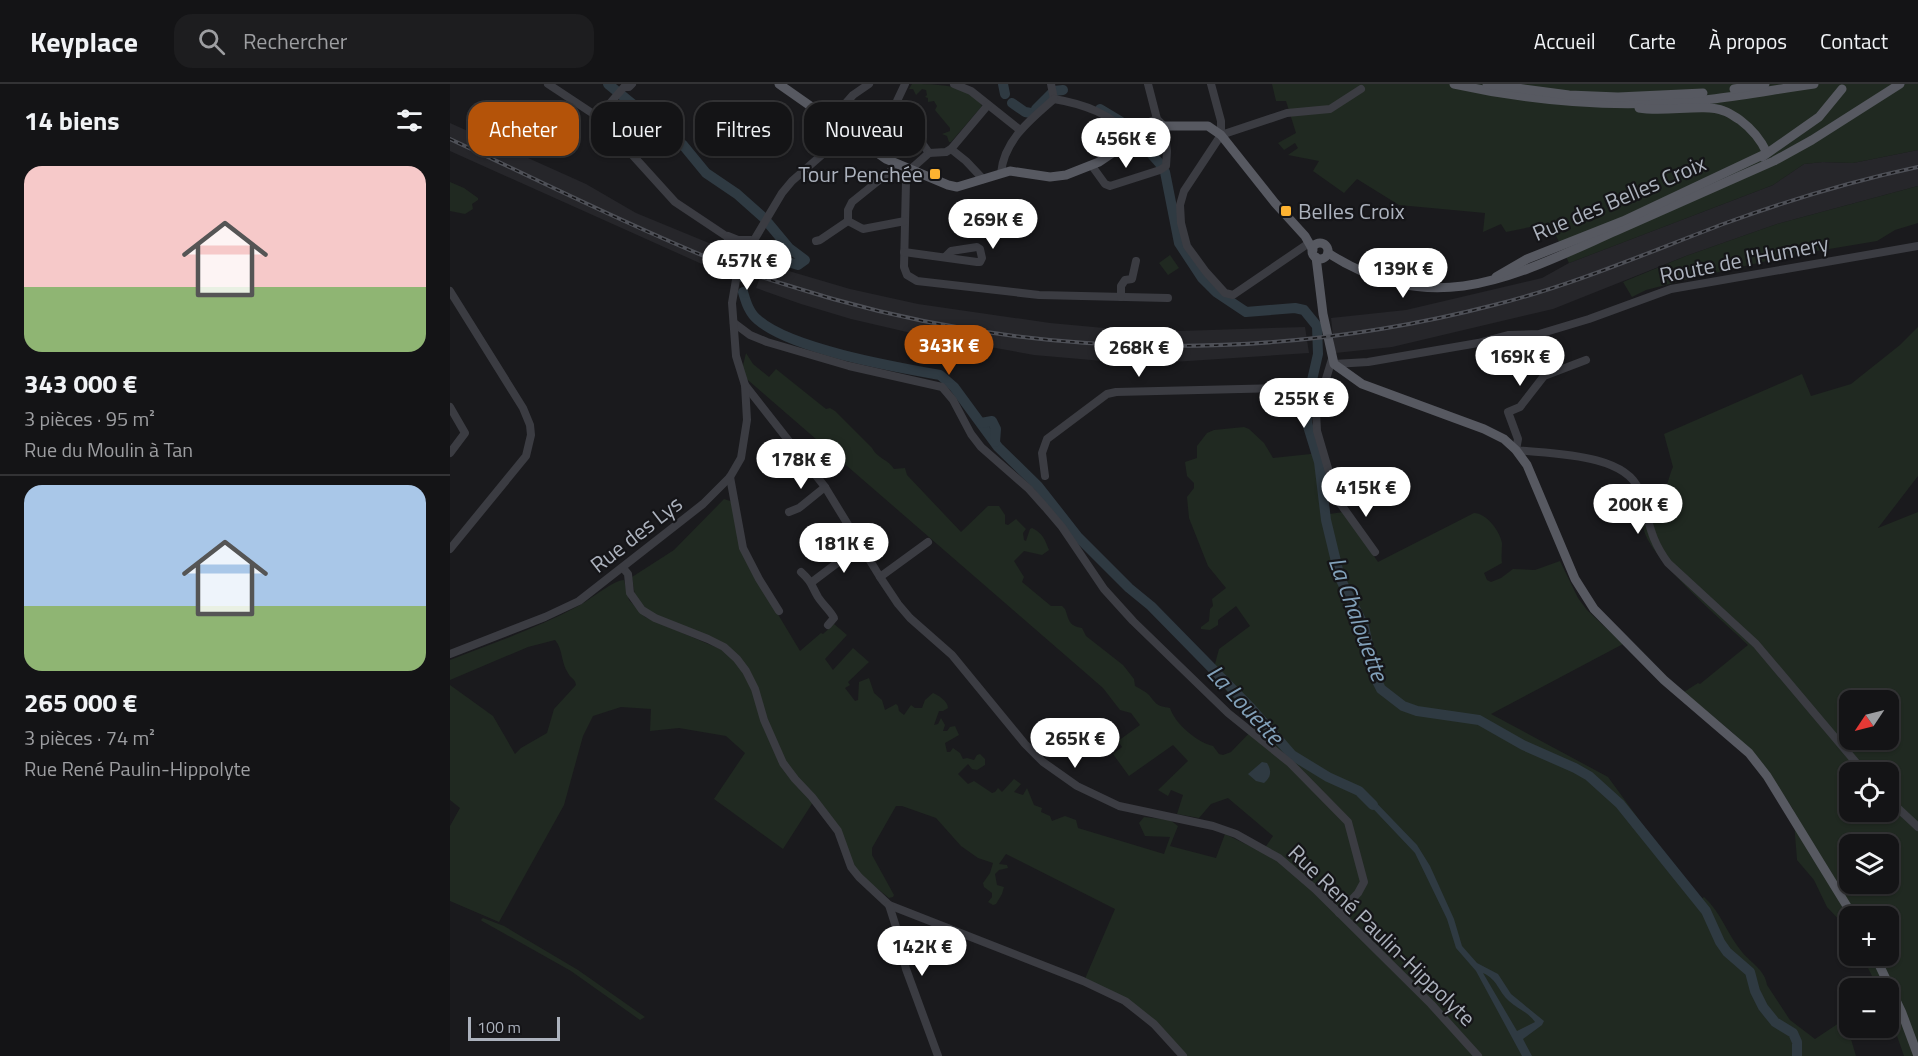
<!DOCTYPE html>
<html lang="fr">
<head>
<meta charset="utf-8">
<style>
	body { margin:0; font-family:"Titillium Web",sans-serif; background:#1d1d1f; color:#f1f3f6; height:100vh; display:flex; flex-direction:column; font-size:22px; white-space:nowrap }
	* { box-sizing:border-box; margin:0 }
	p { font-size:20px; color:#9d9ea1 }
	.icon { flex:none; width:33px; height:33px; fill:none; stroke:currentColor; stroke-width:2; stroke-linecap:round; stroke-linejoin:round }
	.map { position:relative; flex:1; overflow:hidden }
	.drawer { display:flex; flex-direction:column; background:#141416; width:450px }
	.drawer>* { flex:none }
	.top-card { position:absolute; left:18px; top:18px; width:570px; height:54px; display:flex; gap:12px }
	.needle { width:39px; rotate:235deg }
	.controls { position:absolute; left:1389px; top:606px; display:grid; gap:12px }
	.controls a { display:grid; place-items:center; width:60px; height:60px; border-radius:12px; background:#141416; box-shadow:0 2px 4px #0004,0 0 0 2px #333335; font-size:30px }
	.scale { position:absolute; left:18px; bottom:15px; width:92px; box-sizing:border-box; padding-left:6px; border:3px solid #acb2bd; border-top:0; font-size:16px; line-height:21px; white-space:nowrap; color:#acb2bd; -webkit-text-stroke:4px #151518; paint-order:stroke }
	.price { position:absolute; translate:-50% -51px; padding:0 14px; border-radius:21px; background:#fff; color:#222; font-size:20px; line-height:39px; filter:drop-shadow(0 2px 3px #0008) }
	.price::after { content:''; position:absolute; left:50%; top:36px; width:18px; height:14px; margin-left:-9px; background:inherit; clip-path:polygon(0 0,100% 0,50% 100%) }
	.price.on { background:#b45309; color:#fff }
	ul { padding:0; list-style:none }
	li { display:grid; align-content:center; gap:12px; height:318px; padding:0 24px }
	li+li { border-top:2px solid #333335 }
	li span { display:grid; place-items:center; height:186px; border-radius:18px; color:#555 }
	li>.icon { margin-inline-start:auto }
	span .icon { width:108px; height:108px; fill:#fffc; stroke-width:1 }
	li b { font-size:26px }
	h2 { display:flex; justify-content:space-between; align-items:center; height:72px; padding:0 24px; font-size:26px }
	.tag { padding:0 21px; border-radius:18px; background:#141416; box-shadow:0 2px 4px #0004,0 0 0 2px #333335; font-size:21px; line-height:54px }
	.tag.on { background:#b45309; color:#fff }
	header { display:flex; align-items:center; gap:36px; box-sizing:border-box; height:84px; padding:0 30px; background:#141416; border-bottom:2px solid #333335 }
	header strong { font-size:28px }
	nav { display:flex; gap:33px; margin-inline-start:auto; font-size:21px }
	.search { width:420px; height:54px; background:#1d1d1f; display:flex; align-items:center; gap:15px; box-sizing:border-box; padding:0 21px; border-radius:18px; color:#9d9ea1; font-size:22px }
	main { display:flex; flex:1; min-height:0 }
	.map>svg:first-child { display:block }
	.built { fill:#26262a }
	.green { fill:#202921; fill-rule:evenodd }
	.water { fill:#2f3a42; fill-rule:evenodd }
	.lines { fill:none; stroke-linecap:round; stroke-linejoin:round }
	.river { stroke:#2f3a42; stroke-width:10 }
	.minor { stroke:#3b3c42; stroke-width:8 }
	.major { stroke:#575961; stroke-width:9 }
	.rail-casing { stroke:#4e5057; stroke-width:4 }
	.rail { stroke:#151518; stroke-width:1.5; stroke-dasharray:4.5; stroke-linecap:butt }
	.poi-dot { fill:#feb331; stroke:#151518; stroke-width:2 }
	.labels { text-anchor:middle; stroke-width:4.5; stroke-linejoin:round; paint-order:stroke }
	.poi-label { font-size:22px; fill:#acb2bd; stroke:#151518; text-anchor:end }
	.street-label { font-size:22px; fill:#acb2bd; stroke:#151518 }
	.water-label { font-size:24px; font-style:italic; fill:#82a1ba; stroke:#151518 }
</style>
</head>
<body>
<header>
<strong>Keyplace</strong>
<div class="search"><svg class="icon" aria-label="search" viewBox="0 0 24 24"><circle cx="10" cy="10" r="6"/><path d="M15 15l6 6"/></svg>Rechercher</div>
<nav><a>Accueil</a><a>Carte</a><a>À propos</a><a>Contact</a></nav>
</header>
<main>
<section class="drawer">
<h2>14 biens<svg class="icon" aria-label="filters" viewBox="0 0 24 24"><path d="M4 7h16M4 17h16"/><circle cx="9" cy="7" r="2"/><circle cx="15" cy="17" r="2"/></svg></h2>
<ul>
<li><span style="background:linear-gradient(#f6c9c9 65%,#8fb573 0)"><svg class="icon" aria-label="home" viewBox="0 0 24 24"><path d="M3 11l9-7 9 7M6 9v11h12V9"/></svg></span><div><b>343 000 €</b><p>3 pièces · 95 m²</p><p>Rue du Moulin à Tan</p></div></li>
<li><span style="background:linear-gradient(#a9c7e8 65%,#8fb573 0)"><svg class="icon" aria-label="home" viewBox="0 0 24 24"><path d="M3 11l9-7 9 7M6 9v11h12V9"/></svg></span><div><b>265 000 €</b><p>3 pièces · 74 m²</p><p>Rue René Paulin-Hippolyte</p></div></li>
</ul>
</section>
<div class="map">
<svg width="1468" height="972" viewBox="0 0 1468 972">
	<rect width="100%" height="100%" fill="#1a1a1d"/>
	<g class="built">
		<polygon points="0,39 136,100 186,129 271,164 263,185 0,67"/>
		<polygon points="1468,66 1468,102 1327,140 1236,172 1103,225 942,263 885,269 881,234 956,226 1092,194 1119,179 1323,101 1354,80 1372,78 1403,79"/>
		<polygon points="315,180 400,205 468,220 600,239 665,245 730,247 855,243 859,269 723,278 653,277 584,271 457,248 401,235 351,220 306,204"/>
	</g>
	<g class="green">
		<path d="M462,0C484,0 521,0 532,22L501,58H499L497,52L492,50L500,47V44L485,26L487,22L484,17L478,18V14L475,13L477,11L476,6L472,5L466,11L463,5H459Z"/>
		<polygon points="822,0 1468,0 1468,66 1403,79 1373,78 1354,80 1323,101 1119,179 1100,139 1056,148 1051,140 1033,148 1035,129 949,121 907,95 894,109 863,87 869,77 838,71 848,64 845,59 834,66 828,59 846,49 836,17 826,17"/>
		<polygon points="0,98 14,104 28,114 28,116 22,120 23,125 15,130 0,127"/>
		<polygon points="1468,102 1468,139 1445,146 1427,157 1343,171 1247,193 1196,206 1182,213 1173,198 1236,172 1327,140"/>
		<polygon points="720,171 729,184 718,191 709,179"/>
		<path d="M1468,243V392L1428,444L1468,428V972H1454L1439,929L1438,904H1428L1412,872H1438V832H1400L1399,851L1393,840L1377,823L1364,796L1347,776L1343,725L1306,673L1283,649L1234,608L1248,599L1250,600L1298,561C1276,539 1189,467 1193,438C1195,422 1207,416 1215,404C1218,400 1220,389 1223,383L1214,350L1352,290L1361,312L1401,300L1450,261ZM1400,616H1438V656H1400ZM1400,688H1438V728H1400ZM1400,760H1438V800H1400Z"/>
		<path d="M296,269L303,280L319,293L326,285L376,325L380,324L385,327L422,364C427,374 439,376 444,385L455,384L457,391L511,448L538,422H549L555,431V440L558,441L566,435L576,445L573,449L574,456L576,457L580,445L582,444C593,449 595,456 599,466L592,471L574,467L564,477L574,493L572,498L601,522H612L615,525C619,535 618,542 632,544L636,552L673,581L684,595L685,602C690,605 695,607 699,611C706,620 707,622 720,624C725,640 747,658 763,662L769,670L773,671L781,668L808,640C795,629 785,618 775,605L767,606L762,601L764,598L762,583L765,580L769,565L800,542L786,522L768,536V541L760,546L751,545V543L759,537L760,525L763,522L762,515L776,504L758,482L739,434L737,413L744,404V399L737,392L735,378L747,374V362L757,349L764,346L794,343L799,345L814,359L823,374L870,369L879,430L894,428L928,478L1024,429C1036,429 1050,447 1052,459C1052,466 1051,473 1052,479L1034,489L1037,496L1041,498L1051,494L1063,485L1085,486L1110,477L1128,514L1137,526L1173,560L1041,630L1158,693L1209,763L1251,815L1254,813C1271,828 1277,850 1292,868C1301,879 1315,886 1317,901L1340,936L1365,955L1395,935L1406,972H733L701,937L634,897L665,825L556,770L549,780L557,781L558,784L549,786L545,790L547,801L554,803L552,810L546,820L543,821L538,818L542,813V809L534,803L533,799L540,789L543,779L528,774L511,762L486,734L452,722H446L422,764V771L444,811L443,813L439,814L408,789L365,715L333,765L264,715L295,669L276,652L229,644L200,647L201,625L171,623L143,632L133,652L114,721L49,838L0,817V742L10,724L0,716V601L43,632L65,670L71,664L97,649L104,625L126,601C125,594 121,595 118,589C111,579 113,565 105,556L78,563L0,596V576C43,559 88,544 130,521C141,515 164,496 174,496L179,516L195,533L277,568L197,527L185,512L182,493L224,466L274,415L283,418L291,466L296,477L350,567L371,549L373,550L384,540L397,551L375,575L383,586L403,564L419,578L398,598L400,601L395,604L405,617L408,616L409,598L419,594L424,609L432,616L435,626L446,620L448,622L449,627L454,631L461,621L465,624H472L475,616L483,609C488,611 498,617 498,624L493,627H489L484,641L488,640L491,634L495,641L493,647H497L500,643L505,642L509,651L495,659L497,668H500L503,664L510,669L513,675L517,674L524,676L527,671L530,670L535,675V681L527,686L522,685L518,680L508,690L518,700L524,697L542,709L545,708L548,704L552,708L564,695L571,700L564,708L573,711L577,704L584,721L592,724L591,728L600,732L602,737L615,732L626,736L628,744L714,770L720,753L695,752L689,739L694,733L720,736L728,742L720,762L766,774L775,750L812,768L823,752L778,714L761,720L749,734L727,730L733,711L721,706L718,712L708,706L738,677L723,661L679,692L663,670L672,663L668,657L690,641L681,629L670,626L653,604L291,290Z"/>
		<polygon points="33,834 54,842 128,886 195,933 190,936 121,887 32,837 31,836"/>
	</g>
	<g class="water">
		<path d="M812,678L817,679C822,687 821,693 814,699L806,697L798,690Z"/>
		<path d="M916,708L967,761L980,782L1004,835L1012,862L1027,879L1048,890L1061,910L1094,937L1092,941L1073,955L1082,972H1072L1026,887L1006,864L997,835L965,769L912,713ZM1033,889C1048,896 1048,907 1059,917C1068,925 1078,928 1085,938L1067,947Z"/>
	</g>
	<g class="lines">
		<g class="river">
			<polyline points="158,0 233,61 256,89 287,110 314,134 339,164 355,176 348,181 308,169 301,175 292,193"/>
			<polyline points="553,0 555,10"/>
			<polyline points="562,19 575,28 581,29"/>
			<polyline points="586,25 604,7 613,6"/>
			<polyline points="650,25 670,37 684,49"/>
			<polyline points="689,56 711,81"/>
			<polyline points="715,88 729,159 752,194 766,208 796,228 845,224 854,226 867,242 868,270 857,318 857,339 869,378 876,436 890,494 914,542 925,593 931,605 953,622 967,627 1029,636 1073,661 1125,684 1139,692 1170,720 1256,827 1270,858 1277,868 1300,888 1305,907 1313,923 1325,938 1343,949 1347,958 1347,972"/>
			<path d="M293,208C296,218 299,229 308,236C341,265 445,283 490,291L504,303L548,363L588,402L628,453L679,504L701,522L801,624L842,671L878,693L909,707L923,721"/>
			<polyline points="531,339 542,337 546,345 545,358"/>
		</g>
		<g class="minor">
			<polyline points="98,0 148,33 225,118 276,152 294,173"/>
			<polyline points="455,0 447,17 446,22 479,69"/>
			<polyline points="504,0 521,7 570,46"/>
			<polyline points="601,0 604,15"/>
			<polyline points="761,0 771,37 771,51"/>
			<path d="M604,15C634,20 663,30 682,55"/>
			<polyline points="148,33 174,3 179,3 182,0"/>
			<polyline points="381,36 403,11 419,0"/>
			<polyline points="684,44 707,35"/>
			<polyline points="501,65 516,77 533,95"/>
			<polyline points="479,69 461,85 456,97 454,183 457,191 467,197 589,211 718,214"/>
			<polyline points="479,69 496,68 501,65 538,21"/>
			<polyline points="642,82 655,100 660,102 710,86 716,82 717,67 714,42 707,35 698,0"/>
			<path d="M551,89C554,56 581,35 604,15"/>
			<polyline points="398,137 413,145 455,137"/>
			<polyline points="278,152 288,156 301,156 309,162 334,171"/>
			<polyline points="366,157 370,156 398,137 398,126 402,118 448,81"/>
			<polyline points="859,159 783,211 775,209 756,188 737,162 731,139 730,121 734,107 771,51 837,29 880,25 911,5"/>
			<polyline points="454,168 527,178 530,178 532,174 530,165 527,163 501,167 495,173"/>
			<polyline points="0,207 73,324 80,341 81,351 76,372 0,465"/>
			<polyline points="671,213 671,202 675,196 682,195 686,177"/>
			<polyline points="284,239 300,251 317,258 399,282 492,303 503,316 521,350 531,363 579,405 595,423 612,443 654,505 683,537 778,629 840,679 898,738 914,798 908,809 889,829"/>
			<polyline points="882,275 866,328 867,347 887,415 925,468"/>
			<path d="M1136,276L1094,292L1070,323L1058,328L1068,355L1066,366C1100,370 1175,369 1189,406C1200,436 1198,452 1218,479L1306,560L1414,688"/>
			<polyline points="884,280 918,278 1028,259 1058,251 1089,250 1139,235 1221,205 1468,162"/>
			<polyline points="295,301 375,403 430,493 448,520 460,534 502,571 575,660 593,678 627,702 669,722 763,742 786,750 829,774 865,805 981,920 1028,972"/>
			<polyline points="0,323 15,349 0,369"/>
			<polyline points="595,392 592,369 597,355 657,310 666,308 829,304 843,305 870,311"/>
			<polyline points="280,393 293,464 309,495 329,527"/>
			<polyline points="339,428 349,424 375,403"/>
			<polyline points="173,484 178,490 180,509 192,526 205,534 258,555 274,563 287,575 296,587 305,605 314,636 333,679 345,695 362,713 388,747 401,783 409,793 439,821 633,897 675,917 704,940 733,972"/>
			<path d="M351,488C362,498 361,501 368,513C373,521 380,526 384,534L378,541"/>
			<polyline points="430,493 478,458"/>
			<polyline points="362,498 411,461"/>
			<polyline points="0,570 95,533 129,517 253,420 280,393 291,374 297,336 295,301 286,272 282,219 287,190 294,173 332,109 342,97 398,48"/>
			<polyline points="1438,715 1468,743"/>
			<polyline points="439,821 446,843 456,885 488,972"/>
		</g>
		<g class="major">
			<polyline points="329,0 436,75 498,101 507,103 560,87 600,93 616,91 649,78 698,45 714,42 758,42 771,51 825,119 855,152 863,166"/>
			<path d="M1004,0C1072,15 1140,22 1209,19C1261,18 1313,7 1364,0"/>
			<polyline points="1037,0 1119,11 1168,13 1253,9"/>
			<polyline points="1284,5 1315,0"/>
			<path d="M1189,24C1214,29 1254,19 1274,27C1280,29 1285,33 1290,36C1302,45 1311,56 1317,69"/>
			<polyline points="1312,73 1369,33 1392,5"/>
			<circle cx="870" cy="167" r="8"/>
			<path d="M878,169C984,237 1064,192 1166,147C1218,124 1271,100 1324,77L1362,56L1450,0"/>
			<polyline points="866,173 873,230 884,280 912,300 1034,345 1054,355 1066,366 1077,381 1125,495 1144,525 1214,596 1299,669 1317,692 1403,832"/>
			<polyline points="1046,193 1077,175 1173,137 1317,69"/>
			<polyline points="1425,872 1452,929 1468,972"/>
		</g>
		<g class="rail-casing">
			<path id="rail" d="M0,55C88,96 175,140 266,177C304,192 343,203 383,215C598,276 828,277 1044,221C1124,201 1199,168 1276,139C1339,116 1403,97 1468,83"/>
		</g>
		<use href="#rail" class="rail"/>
	</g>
	<g class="poi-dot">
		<rect x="479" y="84" width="12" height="12" rx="3"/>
		<rect x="830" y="121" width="12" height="12" rx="3"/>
	</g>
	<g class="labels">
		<g class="poi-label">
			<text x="473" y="98">Tour Penchée</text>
			<text x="848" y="135" text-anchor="start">Belles Croix</text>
		</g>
		<g class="street-label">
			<text transform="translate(1169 114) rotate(-23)" y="8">Rue des Belles Croix</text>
			<text transform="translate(1294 175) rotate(-11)" y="8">Route de l'Humery</text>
			<text transform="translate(186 450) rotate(-38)" y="8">Rue des Lys</text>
			<text transform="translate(932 851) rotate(44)" y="8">Rue René Paulin-Hippolyte</text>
		</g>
		<g class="water-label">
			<text transform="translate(908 535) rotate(70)" y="8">La Chalouette</text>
			<text transform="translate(795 621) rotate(47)" y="8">La Louette</text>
		</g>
	</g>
</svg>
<div class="controls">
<a><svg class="needle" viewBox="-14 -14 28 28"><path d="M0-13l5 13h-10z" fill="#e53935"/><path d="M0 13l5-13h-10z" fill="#9d9ea1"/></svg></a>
<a><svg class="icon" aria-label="locate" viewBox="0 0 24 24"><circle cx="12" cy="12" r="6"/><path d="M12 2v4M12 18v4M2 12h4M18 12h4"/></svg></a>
<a><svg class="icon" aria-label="layers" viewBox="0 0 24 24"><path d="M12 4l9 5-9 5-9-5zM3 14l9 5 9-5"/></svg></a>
<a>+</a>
<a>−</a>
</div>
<div class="scale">100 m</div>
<b class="price" style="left:676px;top:85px">456K €</b>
<b class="price" style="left:543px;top:166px">269K €</b>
<b class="price" style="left:297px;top:207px">457K €</b>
<b class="price" style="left:953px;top:215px">139K €</b>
<b class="price on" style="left:499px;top:292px">343K €</b>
<b class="price" style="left:689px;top:294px">268K €</b>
<b class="price" style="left:1070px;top:303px">169K €</b>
<b class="price" style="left:854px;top:345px">255K €</b>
<b class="price" style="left:351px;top:406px">178K €</b>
<b class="price" style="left:916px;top:434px">415K €</b>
<b class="price" style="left:1188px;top:451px">200K €</b>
<b class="price" style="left:394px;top:490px">181K €</b>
<b class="price" style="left:625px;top:685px">265K €</b>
<b class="price" style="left:472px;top:893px">142K €</b>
<div class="top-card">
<a class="tag on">Acheter</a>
<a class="tag">Louer</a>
<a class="tag">Filtres</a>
<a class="tag">Nouveau</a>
</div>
</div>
</main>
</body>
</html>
